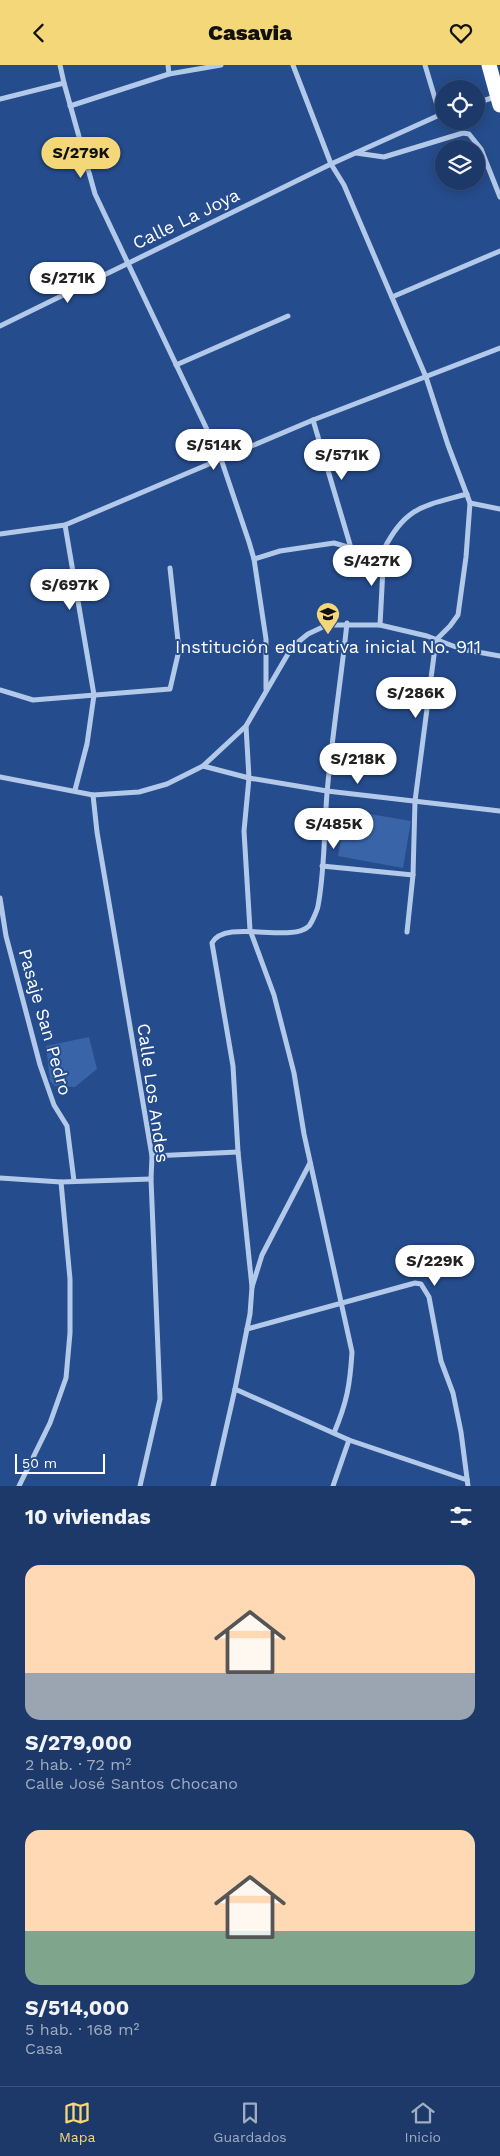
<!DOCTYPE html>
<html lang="es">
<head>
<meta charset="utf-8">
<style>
	body { margin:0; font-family:"Work Sans",sans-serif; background:#294471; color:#f1f3f6; height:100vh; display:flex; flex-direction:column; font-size:19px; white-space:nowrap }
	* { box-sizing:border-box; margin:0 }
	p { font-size:16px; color:#a0acc0 }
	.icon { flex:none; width:28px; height:28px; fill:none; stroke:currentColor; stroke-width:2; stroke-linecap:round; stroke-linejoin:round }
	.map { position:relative; height:1421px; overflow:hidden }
	.details { display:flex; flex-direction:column; background:#1c3969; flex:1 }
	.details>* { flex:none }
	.fabs { position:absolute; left:435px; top:15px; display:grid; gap:10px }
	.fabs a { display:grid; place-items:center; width:50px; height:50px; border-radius:50%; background:#1c3969; box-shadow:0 2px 12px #0003,0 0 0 1px #3a537d; font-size:25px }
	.scale { position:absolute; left:15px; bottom:12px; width:90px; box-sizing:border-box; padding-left:5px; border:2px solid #fff; border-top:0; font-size:14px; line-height:18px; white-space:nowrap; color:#fff; -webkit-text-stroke:4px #254c8c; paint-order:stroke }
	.price { position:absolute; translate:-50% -42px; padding:0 11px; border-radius:18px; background:#fff; color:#222; font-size:16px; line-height:32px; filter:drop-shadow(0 1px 2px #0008) }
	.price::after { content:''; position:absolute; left:50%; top:30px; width:15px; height:11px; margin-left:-8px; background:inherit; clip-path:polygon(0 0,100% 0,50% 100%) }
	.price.current { background:#f4d778; color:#111 }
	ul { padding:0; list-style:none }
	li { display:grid; align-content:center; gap:10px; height:265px; padding:0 25px }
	li span { display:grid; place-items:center; height:155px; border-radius:15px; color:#555 }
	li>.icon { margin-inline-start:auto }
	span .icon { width:90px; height:90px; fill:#fffc; stroke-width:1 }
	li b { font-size:21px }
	h2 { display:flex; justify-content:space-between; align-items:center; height:60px; padding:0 25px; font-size:21px }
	header { display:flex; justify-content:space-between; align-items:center; height:65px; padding:0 25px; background:#f4d778; color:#111; font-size:22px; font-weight:800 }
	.tab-bar { display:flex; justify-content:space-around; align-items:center; height:70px; border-top:1px solid #3a537d; background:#1c3969; font-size:14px; color:#a0acc0 }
	.tab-bar a { display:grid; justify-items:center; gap:2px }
	.tab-bar .current { color:#f4d778 }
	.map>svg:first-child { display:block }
	.green { fill:#3965a8 }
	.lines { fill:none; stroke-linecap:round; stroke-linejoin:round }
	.street { stroke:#b3c9ea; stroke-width:5 }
	.highway-bridge { stroke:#fff; stroke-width:15 }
	.labels { text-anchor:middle; stroke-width:4; stroke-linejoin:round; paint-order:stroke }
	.street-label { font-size:18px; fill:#fff; stroke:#254c8c }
	.poi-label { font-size:18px; fill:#fff; stroke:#254c8c }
</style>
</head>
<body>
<header><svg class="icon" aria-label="back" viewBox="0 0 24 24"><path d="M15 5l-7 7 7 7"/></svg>Casavia<svg class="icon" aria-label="heart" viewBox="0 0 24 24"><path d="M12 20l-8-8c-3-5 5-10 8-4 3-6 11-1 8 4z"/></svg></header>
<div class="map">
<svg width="500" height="1421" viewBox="0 0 500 1421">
	<rect width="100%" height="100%" fill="#254c8c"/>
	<g class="green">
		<polygon points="346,745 411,756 403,803 338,791"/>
		<polygon points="89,972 97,1004 75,1022 55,1021 50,1016 46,981"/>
	</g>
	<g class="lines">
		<g class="street">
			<polyline points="60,0 64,18 95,129 221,394 249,477 254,494 266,574 266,624"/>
			<polyline points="168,0 169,9"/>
			<polyline points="293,0 331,99 344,120 426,312 448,380 470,438 466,492 458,550 450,561 436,575 415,736 413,810 322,801"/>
			<polyline points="425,0 440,50"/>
			<polyline points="0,34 64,18"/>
			<polyline points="476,38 495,32"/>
			<polyline points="70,41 169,9 221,0"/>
			<polyline points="356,88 384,92 463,68 469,69 481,84 500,132"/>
			<polyline points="392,232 500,186"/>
			<polyline points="0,261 331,99 444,48"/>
			<polyline points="176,300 288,251"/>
			<polyline points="313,355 351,483"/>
			<polyline points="470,438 500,444"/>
			<polyline points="65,460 94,630 87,679 75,725"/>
			<polyline points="0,469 65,460 313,355 500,283"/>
			<path d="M254,494L280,486L334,478L351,483L384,484C406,441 424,441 467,429"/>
			<polyline points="380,560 384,484"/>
			<polyline points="0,625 33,635 170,624 179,585 170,503"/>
			<polyline points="246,661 249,713 327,726 500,746"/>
			<path d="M203,701L249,713L244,766L250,865L274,930L294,1008L304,1069L352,1287C350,1320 347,1337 334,1368"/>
			<polyline points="0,712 93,730 139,727 167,719 203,701 246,661 292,582 308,569 327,560 380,560 427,571 461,584 500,591"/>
			<polyline points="93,730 97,767 152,1091 151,1114 160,1334 140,1421"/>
			<polyline points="0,833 6,871 40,1000 54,1040 67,1061 74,1116"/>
			<polyline points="407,867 413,810"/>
			<polyline points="152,1091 238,1087"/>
			<polyline points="0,1113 61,1117 151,1114"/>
			<path d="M252,1222L238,1087L233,1001L212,878C225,853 291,879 309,861C312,857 317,846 318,841C325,804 324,765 327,728C332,671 341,615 347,558"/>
			<polyline points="247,1264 415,1218 421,1219 429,1232 441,1296 453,1328 461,1367 468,1421"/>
			<polyline points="235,1324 250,1249 252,1222 262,1190 310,1098"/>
			<polyline points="19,1421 50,1358 66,1313 70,1268 70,1214 61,1117"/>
			<polyline points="213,1421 235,1324 349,1375 467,1415"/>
			<polyline points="333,1421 349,1375"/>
		</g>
		<polyline class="highway-bridge" points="489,0 500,40"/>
	</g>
	<defs>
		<g id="school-pin" transform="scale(1.25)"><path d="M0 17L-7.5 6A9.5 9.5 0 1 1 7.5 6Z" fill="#f4d778" stroke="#254c8c"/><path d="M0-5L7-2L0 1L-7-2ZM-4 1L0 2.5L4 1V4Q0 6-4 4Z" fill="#111"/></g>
	</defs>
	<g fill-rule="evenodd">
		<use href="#school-pin" x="328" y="549"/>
	</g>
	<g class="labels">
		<g class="street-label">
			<text transform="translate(186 154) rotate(-26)" y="6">Calle La Joya</text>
			<text transform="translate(45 957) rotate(74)" y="6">Pasaje San Pedro</text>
			<text transform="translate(153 1028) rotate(82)" y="6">Calle Los Andes</text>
		</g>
		<g class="poi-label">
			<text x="328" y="588">Institución educativa inicial No. 911</text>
		</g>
	</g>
</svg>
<div class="fabs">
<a><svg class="icon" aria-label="locate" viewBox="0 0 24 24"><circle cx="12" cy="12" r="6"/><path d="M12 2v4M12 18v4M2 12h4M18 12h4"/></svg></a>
<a><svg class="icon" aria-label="layers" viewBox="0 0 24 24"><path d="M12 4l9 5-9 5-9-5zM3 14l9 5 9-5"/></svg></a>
</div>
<div class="scale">50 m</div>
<b class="price current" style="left:81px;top:114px">S/279K</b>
<b class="price" style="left:68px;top:239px">S/271K</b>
<b class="price" style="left:214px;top:406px">S/514K</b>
<b class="price" style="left:342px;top:416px">S/571K</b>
<b class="price" style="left:372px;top:522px">S/427K</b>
<b class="price" style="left:70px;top:546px">S/697K</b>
<b class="price" style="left:416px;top:654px">S/286K</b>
<b class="price" style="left:358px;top:720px">S/218K</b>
<b class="price" style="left:334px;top:785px">S/485K</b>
<b class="price" style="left:435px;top:1222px">S/229K</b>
</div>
<section class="details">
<h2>10 viviendas<svg class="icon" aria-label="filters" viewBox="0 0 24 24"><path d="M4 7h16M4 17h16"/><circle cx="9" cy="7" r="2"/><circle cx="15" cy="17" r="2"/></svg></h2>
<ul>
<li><span style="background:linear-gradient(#ffd9b3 70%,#9aa5b1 0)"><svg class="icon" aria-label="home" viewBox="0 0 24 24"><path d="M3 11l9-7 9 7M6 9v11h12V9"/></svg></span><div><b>S/279,000</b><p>2 hab. · 72 m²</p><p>Calle José Santos Chocano</p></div></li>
<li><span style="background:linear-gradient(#ffd9b3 65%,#7fa58c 0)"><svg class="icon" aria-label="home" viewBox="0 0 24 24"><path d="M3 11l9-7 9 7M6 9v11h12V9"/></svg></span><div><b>S/514,000</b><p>5 hab. · 168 m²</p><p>Casa</p></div></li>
</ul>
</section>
<nav class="tab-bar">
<a class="current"><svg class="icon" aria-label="map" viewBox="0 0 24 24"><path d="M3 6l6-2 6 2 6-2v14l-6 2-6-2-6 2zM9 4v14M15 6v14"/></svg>Mapa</a>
<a><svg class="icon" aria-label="saved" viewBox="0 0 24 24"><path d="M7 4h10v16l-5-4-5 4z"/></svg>Guardados</a>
<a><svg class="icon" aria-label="home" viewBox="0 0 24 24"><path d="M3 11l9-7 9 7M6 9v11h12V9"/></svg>Inicio</a>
</nav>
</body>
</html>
